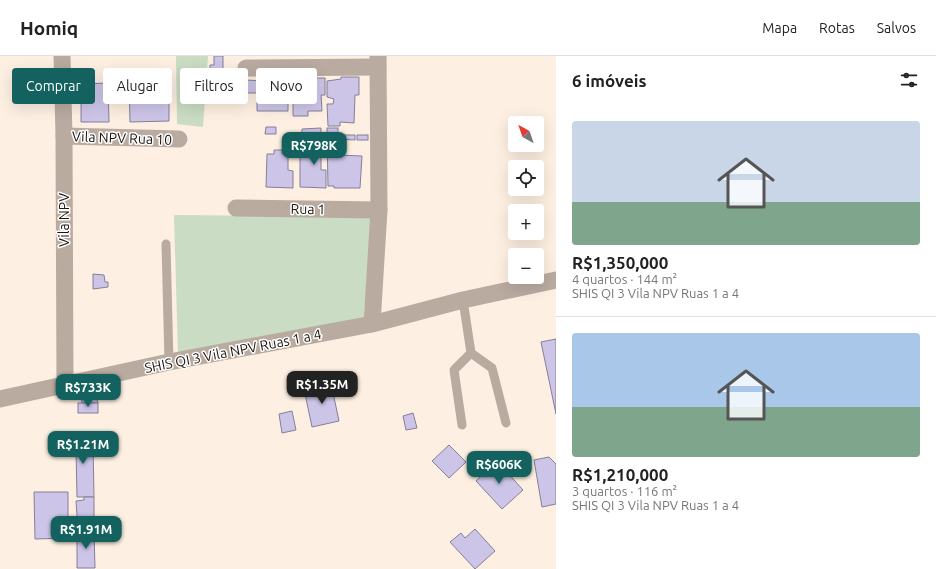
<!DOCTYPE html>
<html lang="pt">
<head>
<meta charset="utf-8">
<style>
	body { margin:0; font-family:Ubuntu,sans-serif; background:#f2f2f2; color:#222; height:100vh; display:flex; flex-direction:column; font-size:15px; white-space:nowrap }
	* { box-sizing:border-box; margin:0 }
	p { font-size:13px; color:#767676 }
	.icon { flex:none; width:22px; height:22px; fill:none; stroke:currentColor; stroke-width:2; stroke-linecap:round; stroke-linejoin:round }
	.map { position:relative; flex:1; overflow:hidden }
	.drawer { display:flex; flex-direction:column; background:#fff; width:380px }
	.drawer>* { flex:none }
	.guide { position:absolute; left:12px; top:12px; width:380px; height:36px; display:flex; gap:8px }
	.needle { width:26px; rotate:320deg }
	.tools { position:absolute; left:508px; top:60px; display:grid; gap:8px }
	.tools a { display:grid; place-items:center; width:36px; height:36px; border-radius:4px; background:#fff; box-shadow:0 4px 16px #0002; font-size:20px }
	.price { position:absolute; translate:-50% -34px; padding:0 9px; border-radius:8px; background:#13625f; color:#fff; font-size:13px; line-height:26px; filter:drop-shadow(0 1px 2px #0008) }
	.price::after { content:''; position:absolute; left:50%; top:24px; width:12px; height:9px; margin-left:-6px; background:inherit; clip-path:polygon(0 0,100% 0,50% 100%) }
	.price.current { background:#222; color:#fff }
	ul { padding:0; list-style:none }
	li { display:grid; align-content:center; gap:8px; height:212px; padding:0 16px }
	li+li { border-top:1px solid #e0e0e0 }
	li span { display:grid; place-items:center; height:124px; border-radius:4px; color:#555 }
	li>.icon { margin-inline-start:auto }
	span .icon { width:72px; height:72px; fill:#fffc; stroke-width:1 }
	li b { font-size:17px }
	h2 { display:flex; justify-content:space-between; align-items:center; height:48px; padding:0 16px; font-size:17px }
	.chip { padding:0 14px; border-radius:4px; background:#fff; box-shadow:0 4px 16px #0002; font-size:14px; line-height:36px }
	.chip.current { background:#13625f; color:#fff }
	header { display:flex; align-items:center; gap:24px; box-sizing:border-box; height:56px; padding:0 20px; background:#fff; border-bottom:1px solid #e0e0e0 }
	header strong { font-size:19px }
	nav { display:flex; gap:22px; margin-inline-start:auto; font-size:14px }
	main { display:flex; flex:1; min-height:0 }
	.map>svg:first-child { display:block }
	.green { fill:#cadcc3 }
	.building { fill:#ccc5e8; stroke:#847f99 }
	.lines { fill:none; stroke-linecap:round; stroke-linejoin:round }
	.lane { stroke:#b9aba0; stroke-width:9 }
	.street { stroke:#b9aba0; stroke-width:17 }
	.labels { text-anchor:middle; stroke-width:3; stroke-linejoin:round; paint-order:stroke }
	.street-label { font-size:14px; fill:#1b130b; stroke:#fff }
</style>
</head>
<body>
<header>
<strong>Homiq</strong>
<nav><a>Mapa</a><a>Rotas</a><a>Salvos</a></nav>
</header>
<main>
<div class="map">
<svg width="556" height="513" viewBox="0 0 556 513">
	<rect width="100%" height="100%" fill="#fdefe1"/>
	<g class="green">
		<polygon points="176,0 208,0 203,71 177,68"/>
		<polygon points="174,159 371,161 364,261 178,298"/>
	</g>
	<g class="building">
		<polygon points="214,0 223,0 223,23 215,23 215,29 204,28 204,15 210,15 210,9 214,9"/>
		<polygon points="341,21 359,21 359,39 355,39 354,67 340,66 340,70 328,70 327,48 333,48 334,43 327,41 327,25 341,23"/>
		<polygon points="292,22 292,40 288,40 288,55 257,55 257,37 245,37 245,24 266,25 266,23 274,22"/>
		<polygon points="308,22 325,22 325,39 321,39 322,55 308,55 308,60 293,60 293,25 308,23"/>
		<polygon points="157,26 157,28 169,28 169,65 130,66 129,27"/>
		<polygon points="108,27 109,66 81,66 81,28"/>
		<polygon points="266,71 276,71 276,78 265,78"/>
		<polygon points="321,72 321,79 302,79 302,73"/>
		<rect x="327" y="72" width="11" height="7"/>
		<polygon points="327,79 355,79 355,84 337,83 337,99 362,100 360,132 334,132 334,130 328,130"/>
		<rect x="357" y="79" width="11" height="5"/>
		<polygon points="315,80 327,80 327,100 321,100 321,114 326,114 326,132 300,131 300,98 308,99 309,94 315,94"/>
		<polygon points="274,94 282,94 282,98 288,98 288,114 293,115 293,132 266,131 267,98 274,98"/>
		<polygon points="93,218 104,219 105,226 108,226 108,231 93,233"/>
		<polygon points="556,283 556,358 541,286"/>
		<polygon points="331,327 339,365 312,371 304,333"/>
		<polygon points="95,337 98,347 82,347 81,339"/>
		<rect x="78" y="347" width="20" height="10"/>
		<polygon points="292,355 296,374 282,377 279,358"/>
		<polygon points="413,357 417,372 406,374 403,360"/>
		<polygon points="66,380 89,381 88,390 93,390 94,441 77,441 76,395 66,395"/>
		<polygon points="449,389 466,406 449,422 432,405"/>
		<polygon points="549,401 556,408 556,448 542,451 534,404"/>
		<polygon points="497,405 523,434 502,453 476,425"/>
		<polygon points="34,436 68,436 68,482 35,483"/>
		<polygon points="84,441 94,441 94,471 78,473 76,445 84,444"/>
		<polygon points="475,473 495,495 475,513 450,486 461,477 465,482"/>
		<polygon points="77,476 94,476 95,512 77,512"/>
	</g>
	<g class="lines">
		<g class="lane">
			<polyline points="166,188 169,306"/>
			<polyline points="463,244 471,297 492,312 506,367"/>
			<polyline points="462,369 454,314 471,297"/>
		</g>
		<g class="street">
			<polyline points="62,0 64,80 65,328"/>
			<polyline points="246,12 378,11"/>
			<polyline points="64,80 179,83"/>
			<polyline points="236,152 379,154"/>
			<polyline points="372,268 379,154 378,0"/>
			<polyline points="0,343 169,306 372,268 463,244 556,224"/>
		</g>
	</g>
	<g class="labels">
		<g class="street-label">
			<text transform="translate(122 82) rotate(2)" y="5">Vila NPV Rua 10</text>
			<text transform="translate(308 153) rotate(1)" y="5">Rua 1</text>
			<text transform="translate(64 164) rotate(-90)" y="5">Vila NPV</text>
			<text transform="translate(233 295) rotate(-11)" y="5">SHIS QI 3 Vila NPV Ruas 1 a 4</text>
		</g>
	</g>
</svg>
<div class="tools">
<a><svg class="needle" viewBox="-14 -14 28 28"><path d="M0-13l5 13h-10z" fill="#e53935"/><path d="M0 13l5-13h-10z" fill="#767676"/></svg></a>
<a><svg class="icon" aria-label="locate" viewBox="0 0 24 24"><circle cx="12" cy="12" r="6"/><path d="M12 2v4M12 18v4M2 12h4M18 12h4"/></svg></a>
<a>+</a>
<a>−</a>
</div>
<b class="price" style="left:314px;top:110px">R$798K</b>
<b class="price current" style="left:322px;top:349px">R$1.35M</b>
<b class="price" style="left:88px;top:352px">R$733K</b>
<b class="price" style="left:83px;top:409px">R$1.21M</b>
<b class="price" style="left:499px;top:429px">R$606K</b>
<b class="price" style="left:86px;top:494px">R$1.91M</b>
<div class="guide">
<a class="chip current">Comprar</a>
<a class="chip">Alugar</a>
<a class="chip">Filtros</a>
<a class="chip">Novo</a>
</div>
</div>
<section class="drawer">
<h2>6 imóveis<svg class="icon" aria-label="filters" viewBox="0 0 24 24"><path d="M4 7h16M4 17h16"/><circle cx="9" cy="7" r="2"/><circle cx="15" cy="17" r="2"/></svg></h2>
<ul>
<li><span style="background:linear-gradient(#c9d6e8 65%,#7fa58c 0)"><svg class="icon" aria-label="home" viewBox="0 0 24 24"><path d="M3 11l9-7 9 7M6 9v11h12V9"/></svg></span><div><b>R$1,350,000</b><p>4 quartos · 144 m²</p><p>SHIS QI 3 Vila NPV Ruas 1 a 4</p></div></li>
<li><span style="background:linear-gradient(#a9c7e8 60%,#7fa58c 0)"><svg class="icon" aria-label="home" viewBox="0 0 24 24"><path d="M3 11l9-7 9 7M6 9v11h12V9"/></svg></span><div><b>R$1,210,000</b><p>3 quartos · 116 m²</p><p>SHIS QI 3 Vila NPV Ruas 1 a 4</p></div></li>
</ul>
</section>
</main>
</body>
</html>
